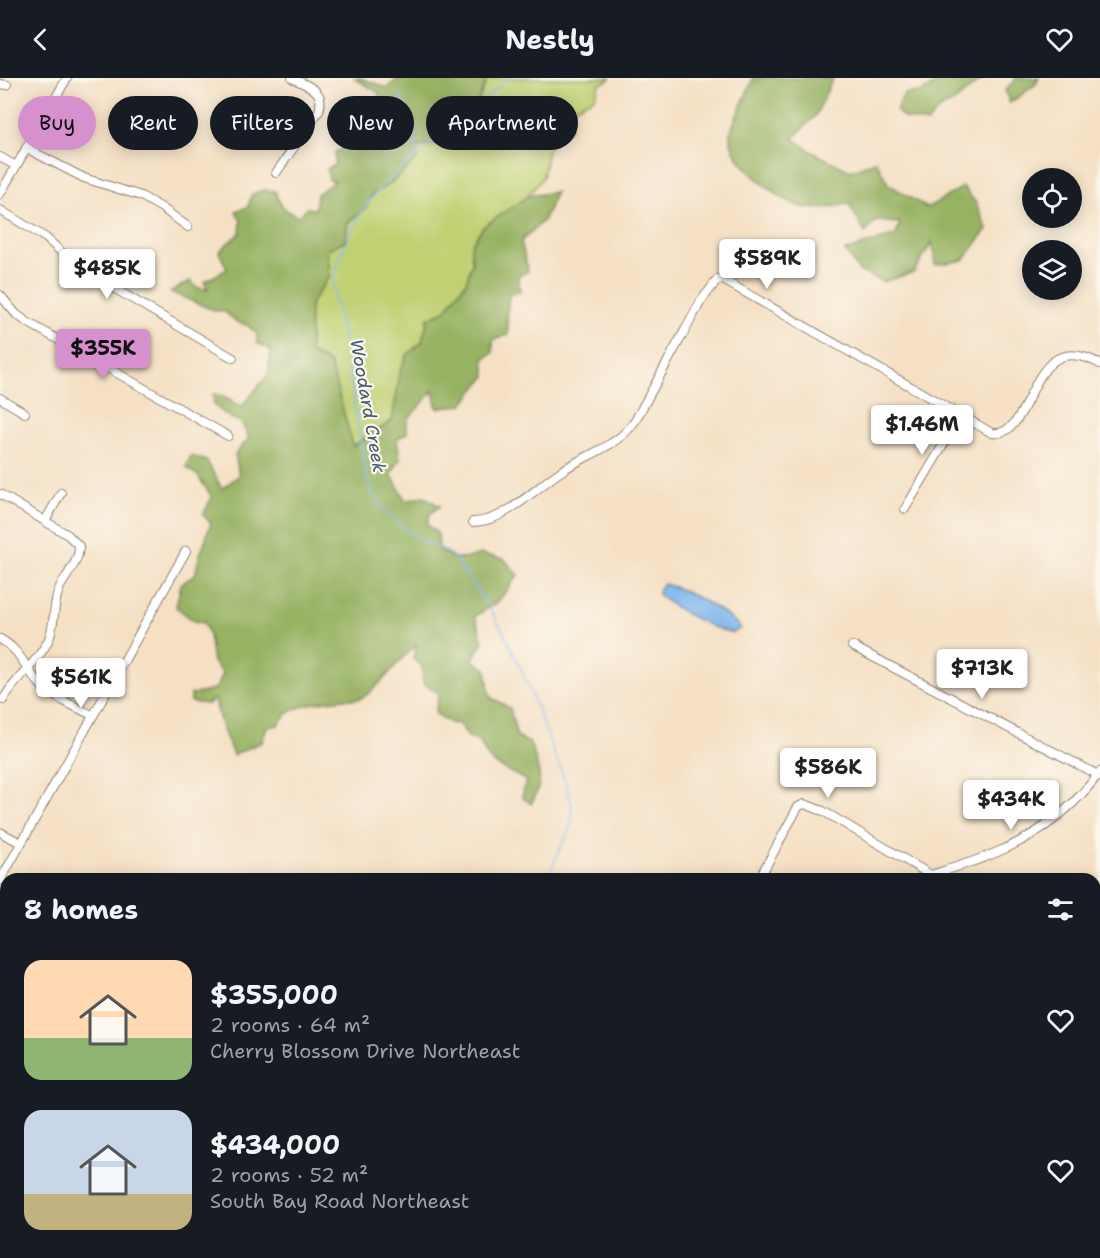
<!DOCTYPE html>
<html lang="en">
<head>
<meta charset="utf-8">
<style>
	body { margin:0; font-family:"Shantell Sans",sans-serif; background:#242831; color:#f1f3f6; height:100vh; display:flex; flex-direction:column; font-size:22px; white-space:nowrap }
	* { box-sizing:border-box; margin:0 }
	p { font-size:20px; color:#9ea1a6 }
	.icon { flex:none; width:33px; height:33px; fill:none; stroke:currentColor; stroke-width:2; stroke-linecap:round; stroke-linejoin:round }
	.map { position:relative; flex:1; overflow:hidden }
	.side { position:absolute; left:0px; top:795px; width:1101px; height:386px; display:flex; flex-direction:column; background:#171b24; border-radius:18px 18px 0 0; box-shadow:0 3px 15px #0003 }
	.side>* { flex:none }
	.top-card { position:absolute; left:18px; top:18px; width:600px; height:54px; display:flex; gap:12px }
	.fabs { position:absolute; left:1022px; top:90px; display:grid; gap:12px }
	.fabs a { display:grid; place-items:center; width:60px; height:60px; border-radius:50%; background:#171b24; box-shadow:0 3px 15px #0003; font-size:30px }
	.price { position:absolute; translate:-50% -51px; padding:0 14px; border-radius:6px; background:#fff; color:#222; font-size:20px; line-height:39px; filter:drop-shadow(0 2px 3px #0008) }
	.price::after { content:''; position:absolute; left:50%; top:36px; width:18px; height:14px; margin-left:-9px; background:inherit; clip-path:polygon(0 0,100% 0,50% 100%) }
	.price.on { background:#d690ce; color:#111 }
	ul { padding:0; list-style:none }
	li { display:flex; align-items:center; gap:18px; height:150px; padding:0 24px }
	li span { display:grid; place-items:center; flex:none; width:168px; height:120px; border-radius:18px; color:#555 }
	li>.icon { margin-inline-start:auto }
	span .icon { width:72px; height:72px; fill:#fffc; stroke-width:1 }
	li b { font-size:26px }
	h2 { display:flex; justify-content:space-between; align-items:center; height:72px; padding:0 24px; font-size:26px }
	.tag { padding:0 21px; border-radius:27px; background:#171b24; box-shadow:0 3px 15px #0003; font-size:21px; line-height:54px }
	.tag.on { background:#d690ce; color:#111 }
	header { display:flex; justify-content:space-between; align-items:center; height:78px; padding:0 24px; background:#171b24; font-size:27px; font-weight:700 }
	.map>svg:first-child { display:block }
	.green { fill:#c0d072; stroke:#6e7647; stroke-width:1.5 }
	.forest { fill:#98b264; stroke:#5a6740; stroke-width:1.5 }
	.water { fill:#7eb6ee; stroke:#4d6985; stroke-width:1.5 }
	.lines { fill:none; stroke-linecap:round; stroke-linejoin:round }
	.stream { stroke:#7eb6ee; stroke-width:1.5 }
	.minor-casing { stroke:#887e70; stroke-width:10 }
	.minor { stroke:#fff; stroke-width:8 }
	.labels { text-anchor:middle; stroke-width:4.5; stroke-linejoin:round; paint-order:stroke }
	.water-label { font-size:18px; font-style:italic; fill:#435a70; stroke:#fbf7ec }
</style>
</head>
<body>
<header><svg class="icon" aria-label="back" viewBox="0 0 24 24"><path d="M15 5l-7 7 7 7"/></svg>Nestly<svg class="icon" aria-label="heart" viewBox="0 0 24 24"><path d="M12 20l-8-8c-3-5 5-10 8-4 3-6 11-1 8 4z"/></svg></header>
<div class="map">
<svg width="1100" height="1180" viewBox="0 0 1100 1180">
	<rect width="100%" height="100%" fill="#fbf7ec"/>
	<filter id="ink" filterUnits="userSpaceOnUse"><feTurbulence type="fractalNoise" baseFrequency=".0167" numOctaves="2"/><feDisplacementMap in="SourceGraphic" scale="12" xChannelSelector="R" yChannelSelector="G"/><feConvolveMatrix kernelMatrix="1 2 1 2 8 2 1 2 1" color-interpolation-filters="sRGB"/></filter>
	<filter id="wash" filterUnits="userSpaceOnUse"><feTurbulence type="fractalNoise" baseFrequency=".008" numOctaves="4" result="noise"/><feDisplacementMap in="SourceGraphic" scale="24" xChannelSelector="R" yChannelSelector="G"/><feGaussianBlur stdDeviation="1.35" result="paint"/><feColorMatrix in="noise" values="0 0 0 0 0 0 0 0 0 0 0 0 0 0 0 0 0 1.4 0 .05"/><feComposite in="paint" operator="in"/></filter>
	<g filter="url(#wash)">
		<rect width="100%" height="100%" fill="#f5e0c4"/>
		<g class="green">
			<polygon points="488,0 610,0 607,3 599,6 595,19 574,30 570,52 557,59 548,71 543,99 528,118 483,149 471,167 472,185 466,204 445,233 428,240 422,264 408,276 401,290 392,343 353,368 330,285 310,275 310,227 330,197 327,172 345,162 347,145 365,131 373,116 391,105 416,69 438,66 451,43 462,37 478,23"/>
			<polygon points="909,1174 1043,1174 1053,1180 905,1180"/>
		</g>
		<g class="forest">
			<path d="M354,0H361L387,10L399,0H488L478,23L462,37L451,43L438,66L417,69L418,80L391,105L373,116L365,131L347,145L346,162L327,172L330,197L310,227V275L330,285L353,368L392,343L401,290L408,276L422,264L428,240L445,233L466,205L472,185L471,167L483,149L528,118L556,114L543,143L521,163L528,193L518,198L520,214L509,216L507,236L508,257L493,262V275L484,281L486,298L462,327L437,330L433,313L407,342V355L397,361L400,381L391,396L406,423L423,418L440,428L430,436L427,446L438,456L439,471L453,480H468L480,476L504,481L518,497L498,524L475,538L483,564L472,582L486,591L490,619L510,630L517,659L530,665C538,691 546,701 531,726L522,719L526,703C504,688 491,692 480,664L468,659L459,646L450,645L435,635L439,616L423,605L422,588L413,581L417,567C398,581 381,609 363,619C358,622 350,621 345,621C322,623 289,626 278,647L267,649L262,664L233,677L220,644L215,621L207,626L191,624V616L202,615L216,610L223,596L213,584L209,557L204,545L194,543L176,529L181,506L195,497L199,480L211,445L203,437L212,419L198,398L186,389L191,378L207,383L222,411L239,397L235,376L249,360L241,344L230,340L214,327L213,316L225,319L241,329L268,297L271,272L257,265V256L247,247L237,244L225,234L213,232L170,214L190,203L195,209L208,212L204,204L227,191L219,174L228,165L240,155L241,143L236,133L248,129L252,116L264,112L275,113C279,127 285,134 299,138L307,130L315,131L317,116L335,103L329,102L327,91L335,87V75L345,68L346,57L355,58L361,51L363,43C376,35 380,30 379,15Z"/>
			<path d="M753,0H833L816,37L793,60L811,73L850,93L876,83L888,106L927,130L963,109L976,125L987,151L964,182L935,187L932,164L914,194L883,204L859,193L845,173L896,157L900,145L876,143L865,155L849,126C834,128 817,133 802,129C778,122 729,84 730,56C730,51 750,9 753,0Z"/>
			<polygon points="945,0 983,0 954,24 939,31 927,45 904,40 896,32 904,16 922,14"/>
			<polygon points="1015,0 1039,0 1036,6 1010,25 1005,12 1015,2"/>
		</g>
		<path class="water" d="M664,506C686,511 725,533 741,550L733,555C711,551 674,531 658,516L659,510Z"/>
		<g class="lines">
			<g class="stream">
				<path d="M509,0L381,109C359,133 345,161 336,191C329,212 341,243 344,263C350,297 355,332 361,366C364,383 365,403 374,418C385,438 403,452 423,463C431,467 441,469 448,474C455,479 460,489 465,495C506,546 527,604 550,664C557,684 569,709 572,729C576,756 552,775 549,801"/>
				<polyline points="399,15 413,42 417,76"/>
			</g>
		</g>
	</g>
	<g filter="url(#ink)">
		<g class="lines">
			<g class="minor-casing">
				<g id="minor">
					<polyline points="0,6 7,7"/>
					<polyline points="26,70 84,100 141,118 162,130 188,149"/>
					<polyline points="0,79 16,88"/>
					<path d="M276,95L319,33C326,12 308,8 292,0"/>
					<polyline points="0,116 67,0"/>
					<polyline points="0,132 46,160 72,184 88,195 233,280"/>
					<polyline points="0,217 16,236 27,244 228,358"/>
					<polyline points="0,320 25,335"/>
					<path d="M0,416L68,457L79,468C79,484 67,496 60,509C52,526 56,546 48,563C37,586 16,599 3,622"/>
					<polyline points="905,431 961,337"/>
					<polyline points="45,443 61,415"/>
					<path d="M473,444C485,444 497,439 507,433C527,421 544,404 563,392C588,376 618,368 635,343L701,223L718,201L725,203L992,355C1037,361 1026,245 1100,286"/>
					<path d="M0,561C22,573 24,590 40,606C53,620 75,628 92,637"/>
					<polyline points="852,568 1100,698"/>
					<polyline points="0,754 21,765"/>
					<polyline points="759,801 798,729 804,726 823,733 931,797"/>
					<path d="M918,801C946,792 976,784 1002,772C1041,755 1075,728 1100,694"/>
					<polyline points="0,803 186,473"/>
					<polyline points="1095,874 1100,858"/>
					<polyline points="0,960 6,966"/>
					<polyline points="1095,1092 1100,1092"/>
					<polyline points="207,1174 215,1180"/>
					<polyline points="392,1174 401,1180"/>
					<polyline points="832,1174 841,1180"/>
					<polyline points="247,1180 261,1174"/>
					<polyline points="357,1180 361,1174"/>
					<polyline points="596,1180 599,1174"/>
					<polyline points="846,1180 853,1174"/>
				</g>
			</g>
			<use href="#minor" class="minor"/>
		</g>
	</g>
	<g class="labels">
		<g class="water-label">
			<text transform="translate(368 328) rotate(80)" y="6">Woodard Creek</text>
		</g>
	</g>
</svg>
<div class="fabs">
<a><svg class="icon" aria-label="locate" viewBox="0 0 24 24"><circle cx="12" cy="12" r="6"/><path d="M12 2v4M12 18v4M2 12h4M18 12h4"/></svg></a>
<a><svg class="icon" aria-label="layers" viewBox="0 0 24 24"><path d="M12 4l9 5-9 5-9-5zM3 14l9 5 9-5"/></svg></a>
</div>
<b class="price" style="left:767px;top:212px">$589K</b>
<b class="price" style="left:107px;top:222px">$485K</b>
<b class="price on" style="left:103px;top:302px">$355K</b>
<b class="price" style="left:922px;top:378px">$1.46M</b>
<b class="price" style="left:982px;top:622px">$713K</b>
<b class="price" style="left:81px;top:631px">$561K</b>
<b class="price" style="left:828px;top:721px">$586K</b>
<b class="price" style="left:1011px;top:753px">$434K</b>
<div class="top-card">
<a class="tag on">Buy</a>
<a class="tag">Rent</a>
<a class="tag">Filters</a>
<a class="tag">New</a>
<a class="tag">Apartment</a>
</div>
<section class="side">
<h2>8 homes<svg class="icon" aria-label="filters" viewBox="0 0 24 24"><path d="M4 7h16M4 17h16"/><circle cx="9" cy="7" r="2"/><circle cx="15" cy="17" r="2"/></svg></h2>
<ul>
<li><span style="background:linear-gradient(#ffd9b3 65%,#8fb573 0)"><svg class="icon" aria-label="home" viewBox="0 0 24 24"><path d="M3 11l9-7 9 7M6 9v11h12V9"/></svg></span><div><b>$355,000</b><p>2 rooms · 64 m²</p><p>Cherry Blossom Drive Northeast</p></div><svg class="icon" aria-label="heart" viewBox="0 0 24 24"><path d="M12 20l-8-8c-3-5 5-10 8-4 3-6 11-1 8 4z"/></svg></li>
<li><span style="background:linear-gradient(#c9d6e8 70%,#c2b280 0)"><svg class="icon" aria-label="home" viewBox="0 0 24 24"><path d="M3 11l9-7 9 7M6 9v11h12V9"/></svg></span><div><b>$434,000</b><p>2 rooms · 52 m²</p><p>South Bay Road Northeast</p></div><svg class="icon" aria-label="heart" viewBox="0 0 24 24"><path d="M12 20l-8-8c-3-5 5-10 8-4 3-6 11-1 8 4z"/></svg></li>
</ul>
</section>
</div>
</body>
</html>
